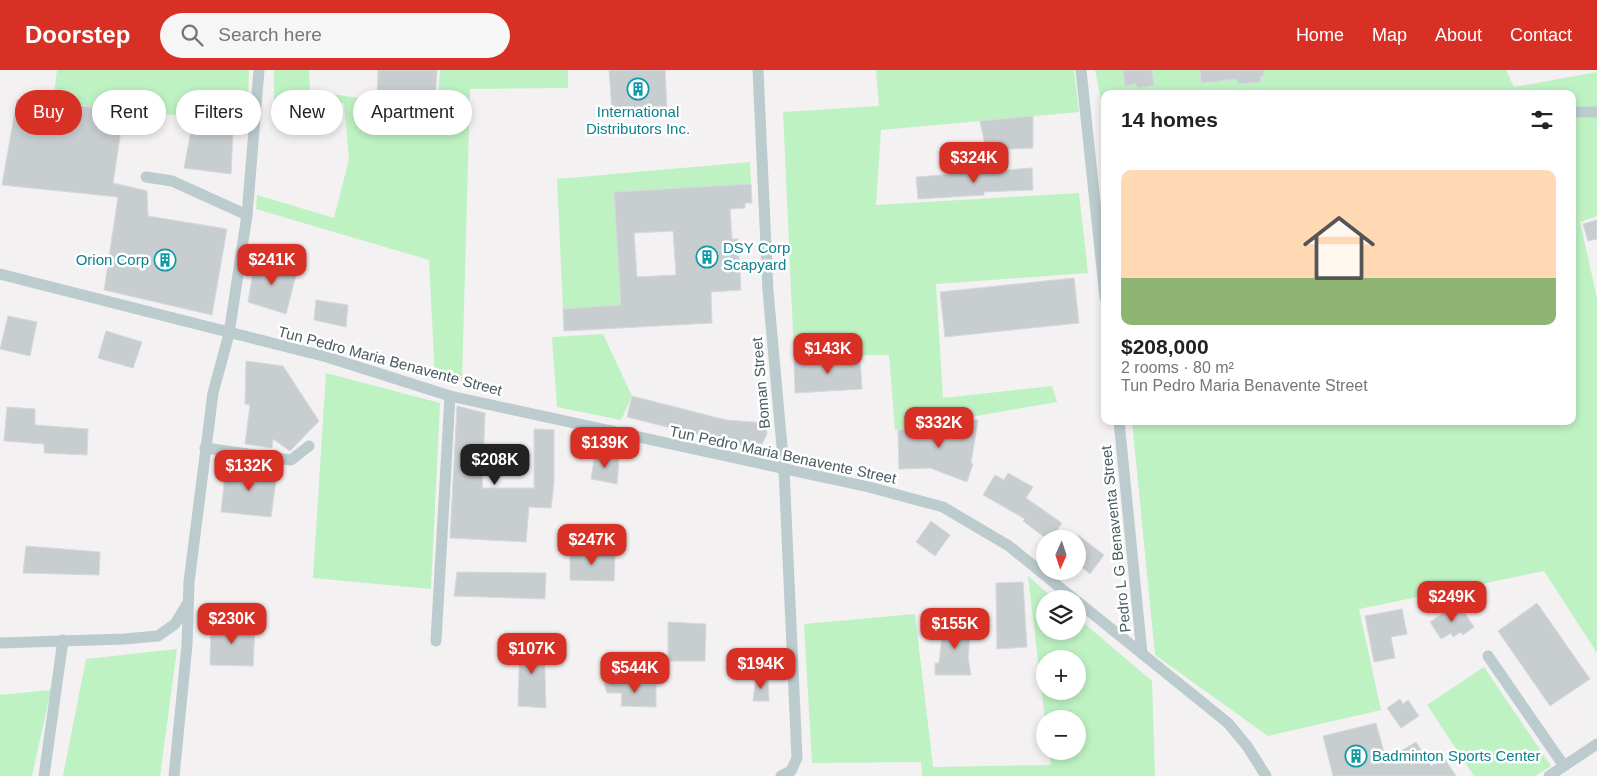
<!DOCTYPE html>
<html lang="en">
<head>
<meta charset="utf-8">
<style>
	body { margin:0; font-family:Helvetica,sans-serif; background:#f6f6f6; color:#222; height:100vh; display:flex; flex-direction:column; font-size:19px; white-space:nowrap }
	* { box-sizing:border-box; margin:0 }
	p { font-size:16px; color:#767676 }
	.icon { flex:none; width:28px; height:28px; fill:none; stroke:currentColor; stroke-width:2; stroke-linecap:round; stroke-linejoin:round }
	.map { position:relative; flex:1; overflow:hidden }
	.sheet { position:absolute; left:1101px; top:20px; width:475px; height:335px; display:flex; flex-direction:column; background:#fff; border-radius:10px; box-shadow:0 2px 8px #0003 }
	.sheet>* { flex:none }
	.banner { position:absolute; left:15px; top:20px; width:475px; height:45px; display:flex; gap:10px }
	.needle { width:32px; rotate:183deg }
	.fabs { position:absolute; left:1036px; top:460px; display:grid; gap:10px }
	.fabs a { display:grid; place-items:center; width:50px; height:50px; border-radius:50%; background:#fff; box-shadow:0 2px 8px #0003; font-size:25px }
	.price { position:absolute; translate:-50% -42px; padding:0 11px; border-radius:10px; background:#d93025; color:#fff; font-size:16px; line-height:32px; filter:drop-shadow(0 1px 2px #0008) }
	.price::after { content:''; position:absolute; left:50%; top:30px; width:15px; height:11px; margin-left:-8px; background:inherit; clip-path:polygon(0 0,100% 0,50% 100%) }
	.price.active { background:#222; color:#fff }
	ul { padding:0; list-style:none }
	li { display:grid; align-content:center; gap:10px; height:265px; padding:0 20px }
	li+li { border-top:1px solid #e0e0e0 }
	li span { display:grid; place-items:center; height:155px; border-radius:10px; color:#555 }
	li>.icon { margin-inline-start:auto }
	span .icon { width:90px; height:90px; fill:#fffc; stroke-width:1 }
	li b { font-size:21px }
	h2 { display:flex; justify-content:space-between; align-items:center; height:60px; padding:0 20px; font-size:21px }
	.chip { padding:0 18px; border-radius:22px; background:#fff; box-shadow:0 2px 8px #0003; font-size:18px; line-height:45px }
	.chip.active { background:#d93025; color:#fff }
	header { display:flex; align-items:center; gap:30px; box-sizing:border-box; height:70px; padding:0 25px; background:#d93025; color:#fff }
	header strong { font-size:24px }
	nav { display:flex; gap:28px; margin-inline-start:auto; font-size:18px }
	.search { width:350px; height:45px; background:#f6f6f6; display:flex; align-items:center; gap:12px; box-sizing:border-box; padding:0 18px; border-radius:28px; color:#767676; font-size:19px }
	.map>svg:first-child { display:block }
	.green { fill:#bef2c3; fill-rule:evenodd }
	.building { fill:#c8ced0; stroke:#d5d9dd; fill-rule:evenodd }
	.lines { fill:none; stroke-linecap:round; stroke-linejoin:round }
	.street { stroke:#bccbce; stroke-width:11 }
	.labels { text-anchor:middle; stroke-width:5; stroke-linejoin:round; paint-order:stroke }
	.culture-label { font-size:15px; fill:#0d838f; stroke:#fff; text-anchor:start }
	.street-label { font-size:15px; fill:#485c60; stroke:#fff }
</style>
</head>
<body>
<header>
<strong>Doorstep</strong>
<div class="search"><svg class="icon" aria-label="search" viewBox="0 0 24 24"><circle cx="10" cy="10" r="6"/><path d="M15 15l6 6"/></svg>Search here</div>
<nav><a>Home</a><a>Map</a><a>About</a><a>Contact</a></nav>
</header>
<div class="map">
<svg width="1597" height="706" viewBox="0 0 1597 706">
	<rect width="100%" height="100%" fill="#f3f1f2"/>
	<g class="green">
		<polygon points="57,0 249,0 247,53 53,32"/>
		<polygon points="274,0 309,0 310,21 437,39 440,0 568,0 568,18 470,19 462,312 435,310 429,190 256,139 257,125 334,148 349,89 344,33 274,30"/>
		<polygon points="876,0 1074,0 1079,42 881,60 876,135 1079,123 1088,203 936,214 943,328 1052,316 1057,332 895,360 889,285 794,285 783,42 879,36"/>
		<polygon points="1095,0 1506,0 1514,17 1597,2 1597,146 1580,152 1597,228 1597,583 1544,501 1359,539 1381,640 1268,666 1155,585 1132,351 1572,351 1572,24 1105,24 1105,71 1101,31"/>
		<polygon points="750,92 751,114 615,122 621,235 563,239 557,109"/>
		<polygon points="603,264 632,326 621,350 557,337 552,267"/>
		<polygon points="326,303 440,333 431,519 313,508"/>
		<path d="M1028,506L1054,529H1045V561H1078V548L1152,611L1155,706H922L921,692L812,693L804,554L915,544L933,697L1051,695L1049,681H1078V649H1045ZM1045,589H1078V621H1045Z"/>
		<polygon points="177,579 160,706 63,706 86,589"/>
		<polygon points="1484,597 1551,696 1535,706 1474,706 1427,635"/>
		<polygon points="51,620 32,706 0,706 0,625"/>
	</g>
	<g class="building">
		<polygon points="378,0 437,0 435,33 377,30"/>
		<polygon points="609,0 665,0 667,38 612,41"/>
		<polygon points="1123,0 1152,0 1154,15 1137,18 1136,14 1125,16"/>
		<polygon points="1200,0 1263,0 1264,6 1260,7 1261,12 1238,14 1237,9 1201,13"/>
		<polygon points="17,30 124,40 113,113 147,121 148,146 227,159 212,245 104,220 118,127 2,115"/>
		<polygon points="1033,46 1033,78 986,80 980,51"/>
		<polygon points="192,56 233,62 231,104 184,98"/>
		<polygon points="1032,98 1033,120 984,122 984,125 918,129 916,107"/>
		<path d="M751,114L752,133H745V138L730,139L732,169H738L741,220L711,222L712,253L564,261L563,239L621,235L614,122ZM673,161L676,205L637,207L634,163Z"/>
		<polygon points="1597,150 1597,169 1588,171 1583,154"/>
		<polygon points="255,190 297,201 286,244 248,232"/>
		<polygon points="1074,208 1079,253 945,267 940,222"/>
		<polygon points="316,230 348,235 346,257 314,250"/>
		<polygon points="8,246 37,252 30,286 0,279"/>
		<polygon points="106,261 142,272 133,298 98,288"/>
		<polygon points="860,288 862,319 795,323 794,291"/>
		<polygon points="246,291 283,296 319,351 290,381 273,369 272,378 245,374 250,335 245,334"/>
		<polygon points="632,326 726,350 766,353 767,364 762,374 752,373 751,378 627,347"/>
		<polygon points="457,336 485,343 482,418 534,418 534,359 554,360 554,413 551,438 529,437 526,472 450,468"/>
		<polygon points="7,337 35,339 35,355 88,359 87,385 44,383 44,374 4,371"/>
		<polygon points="962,350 978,350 971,393 973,394 967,412 930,398 899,399 898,360 961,358"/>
		<polygon points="595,384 619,389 617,414 591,409"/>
		<polygon points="226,397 277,403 271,447 221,442"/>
		<polygon points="1008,403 1033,417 1026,428 1062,453 1051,469 1047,469 1023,451 1025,449 983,425 995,405 1004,410"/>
		<polygon points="931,451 950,465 935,486 916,472"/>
		<polygon points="1078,465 1104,485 1090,504 1078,494"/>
		<polygon points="26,476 100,482 99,505 23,503"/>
		<polygon points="570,480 615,482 614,511 570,510"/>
		<polygon points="457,502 546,503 545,529 454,526"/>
		<polygon points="1023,512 1027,577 997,579 996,513"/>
		<polygon points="1458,533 1474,557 1463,565 1461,562 1453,567 1451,563 1441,569 1430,552"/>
		<polygon points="1537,533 1590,609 1550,636 1498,561"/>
		<polygon points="1402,539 1407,564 1391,567 1395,588 1374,592 1365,546"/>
		<polygon points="944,550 971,553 968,587 971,605 935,605 935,593 939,593"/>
		<polygon points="668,552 706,554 705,591 668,591"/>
		<polygon points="211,553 255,556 253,596 210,595"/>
		<polygon points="520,571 544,572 546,638 518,636"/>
		<polygon points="756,608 768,608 769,631 753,631"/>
		<polygon points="604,614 656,615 656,637 621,636 622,623 607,623"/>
		<polygon points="1400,629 1403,634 1408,630 1419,646 1401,658 1387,638"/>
		<polygon points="1376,653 1386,690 1416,672 1431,696 1444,688 1456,706 1333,706 1323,666"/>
	</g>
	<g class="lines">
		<g class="street">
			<polyline points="758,0 768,221 784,399 797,688 791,701 781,706"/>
			<polyline points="1081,0 1105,227"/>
			<polyline points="1572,42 1597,42"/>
			<polyline points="146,107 172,111 247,145"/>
			<polyline points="0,204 327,287 450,326 869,417 943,437 1009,476 1074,529"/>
			<polyline points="1119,351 1142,584"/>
			<polyline points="205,378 291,390 309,376"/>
			<polyline points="1078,532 1228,653 1247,676 1266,706"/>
			<polyline points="436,571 450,326"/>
			<polyline points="0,573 124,569 158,566 175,554 187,534"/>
			<polyline points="1488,586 1564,696"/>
			<polyline points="44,706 63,570"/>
			<polyline points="174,706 187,575 189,512 213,323 229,264 247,145 259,0"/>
			<polyline points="1549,706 1597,674"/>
		</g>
	</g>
	<defs>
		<g id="building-ring" transform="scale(1.125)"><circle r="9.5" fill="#fff" stroke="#0f9aa8" stroke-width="1.5"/><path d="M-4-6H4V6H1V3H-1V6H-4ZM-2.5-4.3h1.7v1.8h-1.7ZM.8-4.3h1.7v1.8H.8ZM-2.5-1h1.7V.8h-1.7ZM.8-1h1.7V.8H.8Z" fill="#0f9aa8"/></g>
	</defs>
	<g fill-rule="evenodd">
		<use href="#building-ring" x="638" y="19"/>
		<use href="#building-ring" x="707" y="187"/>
		<use href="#building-ring" x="165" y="190"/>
		<use href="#building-ring" x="1356" y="686"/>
	</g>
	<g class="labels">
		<g class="culture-label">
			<text x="638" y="47" text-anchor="middle">International<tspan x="638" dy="17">Distributors Inc.</tspan></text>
			<text x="723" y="183">DSY Corp<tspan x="723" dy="17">Scapyard</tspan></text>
			<text x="149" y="195" text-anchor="end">Orion Corp</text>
			<text x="1372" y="691">Badminton Sports Center</text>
		</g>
		<g class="street-label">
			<text transform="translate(390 291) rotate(15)" y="5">Tun Pedro Maria Benavente Street</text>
			<text transform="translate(761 313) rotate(-95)" y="5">Boman Street</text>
			<text transform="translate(783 385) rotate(12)" y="5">Tun Pedro Maria Benavente Street</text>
			<text transform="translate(1116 469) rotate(-96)" y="5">Pedro L G Benaventa Street</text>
		</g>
	</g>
</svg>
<div class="fabs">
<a><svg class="needle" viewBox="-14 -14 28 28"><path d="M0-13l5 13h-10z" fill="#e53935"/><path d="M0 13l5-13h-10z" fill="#767676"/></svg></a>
<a><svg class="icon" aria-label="layers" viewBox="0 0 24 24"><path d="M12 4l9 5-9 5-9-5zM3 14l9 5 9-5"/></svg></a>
<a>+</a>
<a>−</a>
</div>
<b class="price" style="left:974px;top:114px">$324K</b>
<b class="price" style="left:272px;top:216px">$241K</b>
<b class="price" style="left:828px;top:305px">$143K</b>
<b class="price" style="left:939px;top:379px">$332K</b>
<b class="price" style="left:605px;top:399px">$139K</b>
<b class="price active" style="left:495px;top:416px">$208K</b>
<b class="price" style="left:249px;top:422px">$132K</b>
<b class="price" style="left:592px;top:496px">$247K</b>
<b class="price" style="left:1452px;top:553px">$249K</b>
<b class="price" style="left:232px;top:575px">$230K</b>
<b class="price" style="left:955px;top:580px">$155K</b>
<b class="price" style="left:532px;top:605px">$107K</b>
<b class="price" style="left:761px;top:620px">$194K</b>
<b class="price" style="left:635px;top:624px">$544K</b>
<div class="banner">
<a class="chip active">Buy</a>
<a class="chip">Rent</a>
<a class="chip">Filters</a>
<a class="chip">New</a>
<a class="chip">Apartment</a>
</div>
<section class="sheet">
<h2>14 homes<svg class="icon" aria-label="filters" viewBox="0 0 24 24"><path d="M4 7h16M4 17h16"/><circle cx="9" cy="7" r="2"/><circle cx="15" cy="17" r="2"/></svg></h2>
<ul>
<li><span style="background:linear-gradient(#ffd9b3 70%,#8fb573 0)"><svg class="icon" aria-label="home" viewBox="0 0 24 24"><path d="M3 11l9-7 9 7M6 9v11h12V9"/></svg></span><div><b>$208,000</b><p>2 rooms · 80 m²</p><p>Tun Pedro Maria Benavente Street</p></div></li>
</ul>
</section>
</div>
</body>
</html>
